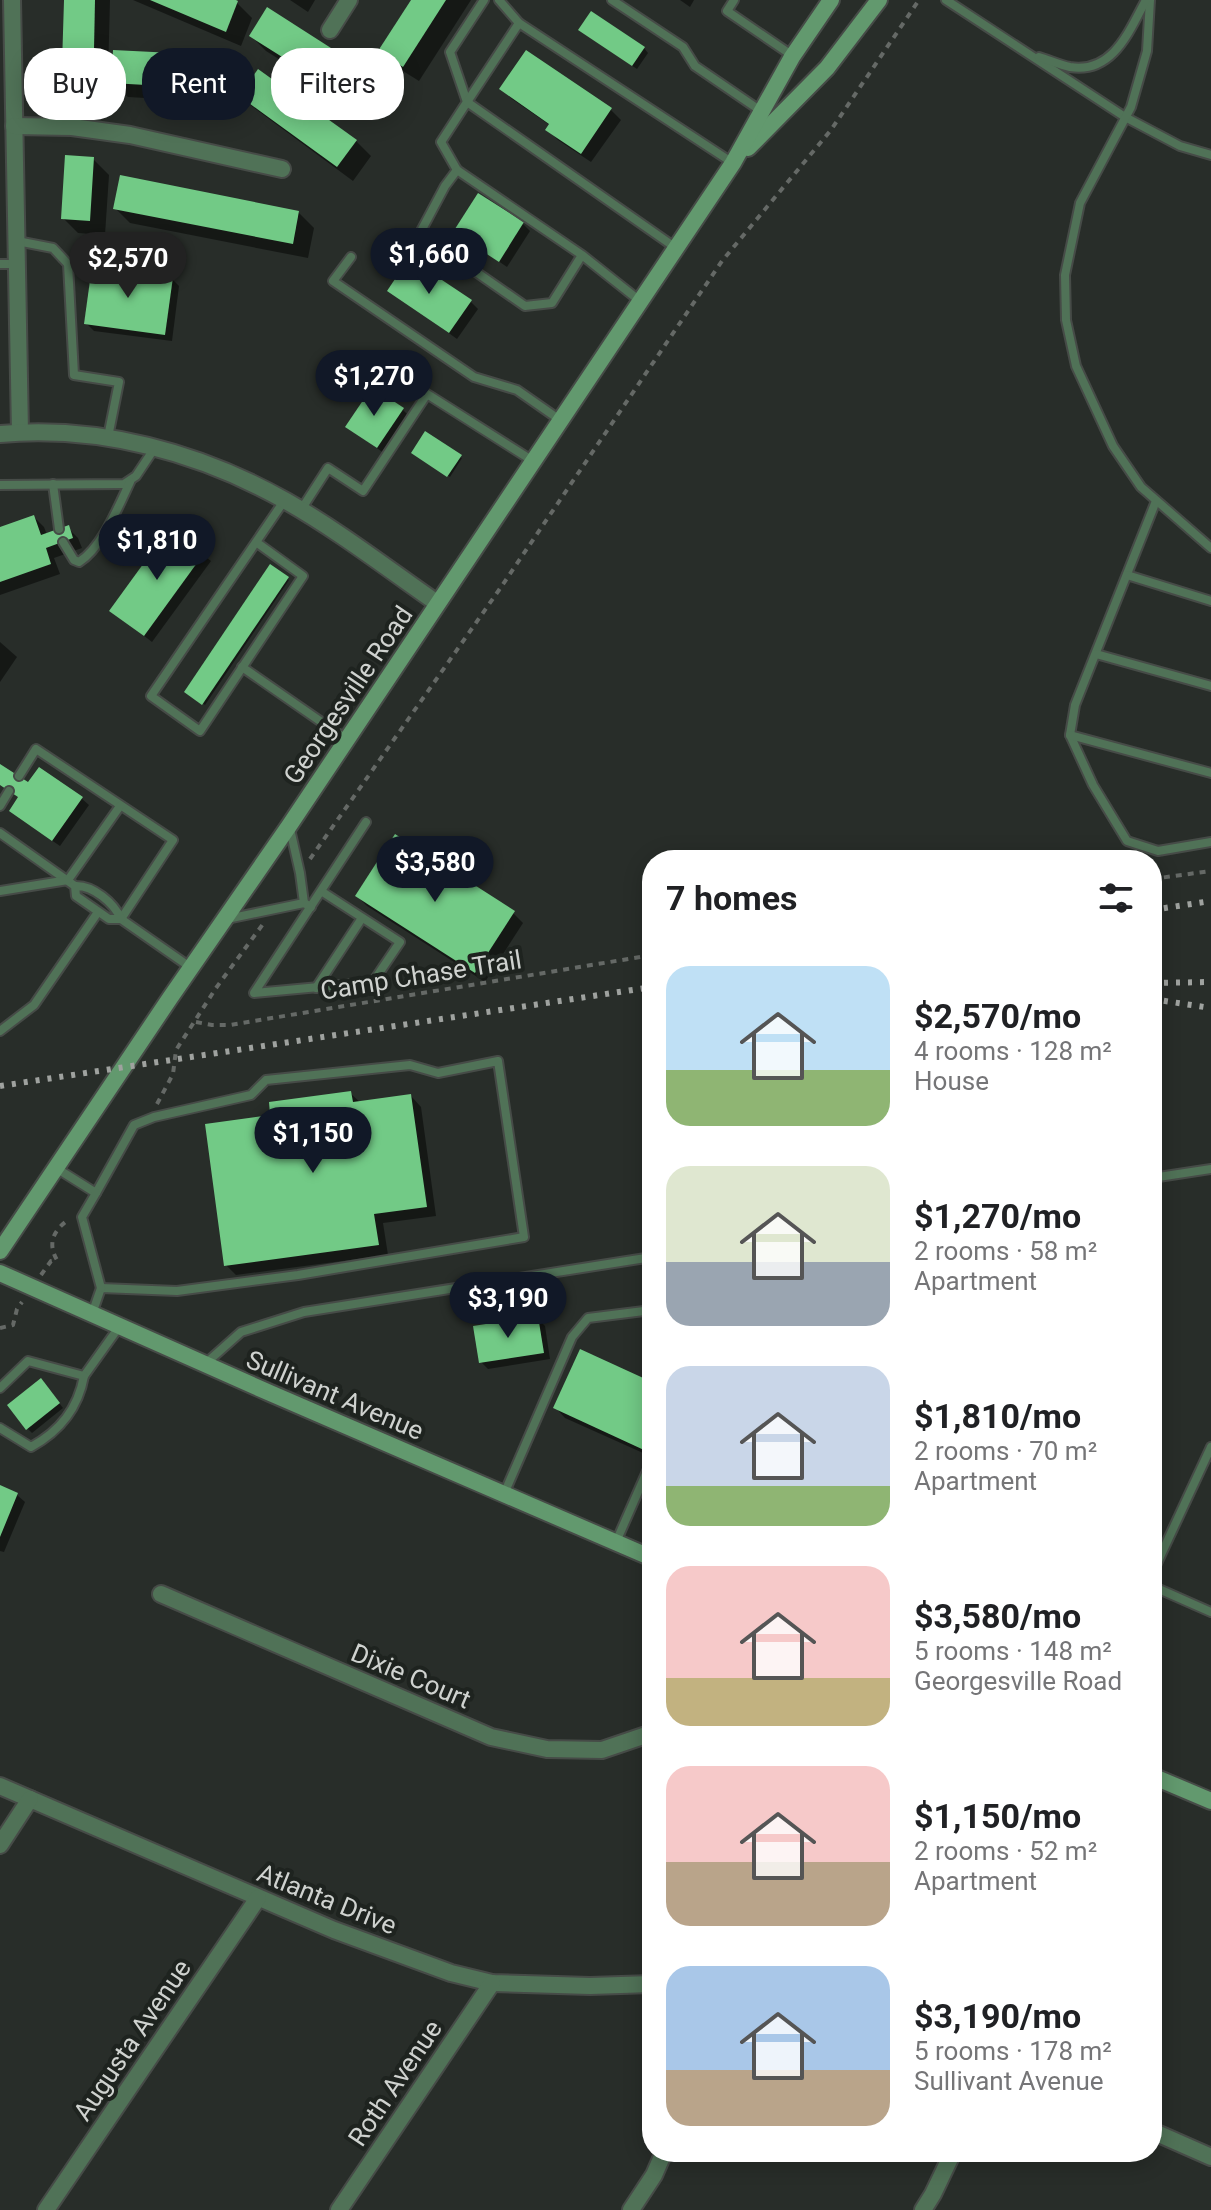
<!DOCTYPE html>
<html lang="en">
<head>
<meta charset="utf-8">
<style>
	body { margin:0; font-family:Roboto,sans-serif; background:#f6f6f6; color:#202124; height:100vh; display:flex; flex-direction:column; font-size:30px; white-space:nowrap }
	* { box-sizing:border-box; margin:0 }
	p { font-size:26px; color:#757577 }
	.icon { flex:none; width:44px; height:44px; fill:none; stroke:currentColor; stroke-width:2; stroke-linecap:round; stroke-linejoin:round }
	.map { position:relative; flex:1; overflow:hidden }
	.details { position:absolute; left:642px; top:850px; width:520px; height:1312px; display:flex; flex-direction:column; background:#fff; border-radius:32px; box-shadow:0 4px 20px #0003 }
	.details>* { flex:none }
	.top-card { position:absolute; left:24px; top:48px; width:498px; height:72px; display:flex; gap:16px }
	.price { position:absolute; translate:-50% -68px; padding:0 18px; border-radius:28px; background:#111827; color:#fff; font-size:26px; line-height:52px; filter:drop-shadow(0 2px 4px #0008) }
	.price::after { content:''; position:absolute; left:50%; top:48px; width:24px; height:18px; margin-left:-12px; background:inherit; clip-path:polygon(0 0,100% 0,50% 100%) }
	.price.current { background:#222; color:#fff }
	ul { padding:0; list-style:none }
	li { display:flex; align-items:center; gap:24px; height:200px; padding:0 24px }
	li span { display:grid; place-items:center; flex:none; width:224px; height:160px; border-radius:24px; color:#555 }
	li>.icon { margin-inline-start:auto }
	span .icon { width:96px; height:96px; fill:#fffc; stroke-width:1 }
	li b { font-size:34px }
	h2 { display:flex; justify-content:space-between; align-items:center; height:96px; padding:0 24px; font-size:34px }
	.chip { padding:0 28px; border-radius:32px; background:#fff; box-shadow:0 4px 20px #0003; font-size:28px; line-height:72px }
	.chip.current { background:#111827; color:#fff }
	.map>svg:first-child { display:block }
	.shadow { fill:#0007 }
	.building { fill:#72ca86 }
	.lines { fill:none; stroke-linecap:round; stroke-linejoin:round }
	.lane-casing { stroke:#464b47; stroke-width:12 }
	.street-casing { stroke:#464b47; stroke-width:20 }
	.secondary-casing { stroke:#464b47; stroke-width:20 }
	.path { stroke:#656966; stroke-width:4; stroke-dasharray:6 6; stroke-linecap:butt }
	.lane { stroke:#507257; stroke-width:8 }
	.street { stroke:#507257; stroke-width:16 }
	.secondary { stroke:#62996e; stroke-width:16 }
	.rail { stroke:#9fa29f; stroke-width:6; stroke-dasharray:4 8; stroke-linecap:butt }
	.labels { text-anchor:middle; stroke-width:8; stroke-linejoin:round; paint-order:stroke }
	.street-label { font-size:26px; fill:#cfd2cf; stroke:#1e231f }
</style>
</head>
<body>
<div class="map">
<svg width="1211" height="2210" viewBox="0 0 1211 2210">
	<rect width="100%" height="100%" fill="#282d29"/>
	<g class="shadow">
		<polygon points="65,0 110,0 107,113 78,112 63,97"/>
		<polygon points="133,0 231,0 237,3 252,18 241,46"/>
		<polygon points="290,0 315,0 308,12"/>
		<polygon points="413,0 471,0 419,81 395,66 380,51"/>
		<polygon points="680,0 694,0 690,7"/>
		<polygon points="585,34 644,48 648,53 637,69"/>
		<polygon points="251,36 369,75 384,90 368,115 266,51"/>
		<polygon points="527,52 611,110 621,120 591,162 558,140 548,130 551,126 512,99 502,89"/>
		<polygon points="234,58 249,74 248,86 356,141 371,156 353,181 249,104 128,97 113,82"/>
		<polygon points="93,159 109,175 105,235 78,233 63,218"/>
		<polygon points="115,208 298,212 314,228 308,258 130,223"/>
		<polygon points="523,224 530,231 507,267 456,232"/>
		<polygon points="172,279 179,286 172,341 94,331 86,323"/>
		<polygon points="389,290 470,301 478,309 457,339"/>
		<polygon points="402,409 410,417 385,454 348,427"/>
		<polygon points="415,454 460,457 462,458 450,477"/>
		<polygon points="34,517 44,527 47,535 68,528 78,538 82,548 54,558 60,574 0,595 0,528"/>
		<polygon points="171,530 211,561 152,642 112,611"/>
		<polygon points="271,567 289,580 205,705 186,691"/>
		<polygon points="0,642 17,657 0,682"/>
		<polygon points="0,766 27,784 81,798 89,805 60,846 19,818 20,797 0,784"/>
		<polygon points="357,896 513,913 523,923 485,982 367,906"/>
		<polygon points="350,1093 361,1103 411,1096 421,1107 436,1216 383,1223 388,1255 236,1275 226,1265 273,1117"/>
		<polygon points="537,1318 545,1326 550,1359 488,1369 481,1362"/>
		<polygon points="652,1384 652,1457 565,1418 555,1407"/>
		<polygon points="46,1386 63,1408 32,1433 27,1428"/>
		<polygon points="0,1488 17,1495 25,1502 4,1552 0,1551"/>
	</g>
	<g class="building">
		<polygon points="64,0 95,0 93,99 61,98"/>
		<polygon points="150,0 236,0 238,1 226,32"/>
		<polygon points="411,0 446,0 403,67 378,51"/>
		<polygon points="267,7 370,73 352,101 249,36"/>
		<polygon points="591,11 645,47 632,66 578,30"/>
		<polygon points="113,50 234,56 233,90 111,83"/>
		<polygon points="526,50 612,108 581,154 545,130 549,124 499,89"/>
		<polygon points="258,69 357,140 337,167 239,96"/>
		<polygon points="65,155 94,157 90,221 61,219"/>
		<polygon points="120,175 299,211 293,244 113,209"/>
		<polygon points="478,193 524,222 499,262 453,232"/>
		<polygon points="409,258 472,300 449,333 387,291"/>
		<polygon points="92,266 173,277 165,335 84,324"/>
		<polygon points="372,387 404,408 377,448 345,427"/>
		<polygon points="425,431 462,455 447,477 411,453"/>
		<polygon points="34,515 41,535 69,525 73,538 46,548 51,564 0,582 0,527"/>
		<polygon points="170,527 205,552 144,636 109,611"/>
		<polygon points="270,564 289,577 202,705 184,692"/>
		<polygon points="0,764 28,782 39,767 83,797 52,841 9,811 18,797 0,785"/>
		<polygon points="395,834 515,911 475,973 355,896"/>
		<polygon points="351,1091 353,1102 411,1094 427,1207 374,1214 379,1245 224,1266 205,1124 270,1115 269,1102"/>
		<polygon points="538,1316 544,1353 479,1363 473,1326"/>
		<polygon points="580,1349 652,1382 652,1433 644,1450 553,1408"/>
		<polygon points="41,1378 60,1403 26,1430 7,1405"/>
		<polygon points="0,1485 18,1493 0,1537"/>
	</g>
	<g class="lines">
		<g class="lane-casing">
			<g id="lane">
				<polyline points="499,0 519,23"/>
				<polyline points="612,0 683,47 695,66 761,111"/>
				<polyline points="734,0 727,11 793,56"/>
				<polyline points="946,0 1125,117 1180,146 1211,155"/>
				<polyline points="1150,0 1147,51 1131,107 1080,203 1065,275 1066,320 1076,366 1113,446 1141,487 1211,548"/>
				<path d="M1039,57C1049,60 1060,65 1070,67C1113,74 1129,31 1146,0"/>
				<polyline points="457,170 441,142 467,102 450,52 484,0"/>
				<polyline points="17,241 53,248 68,264 74,375 119,382 108,437"/>
				<polyline points="676,248 467,102 519,23 733,163"/>
				<polyline points="582,255 457,170 445,186 420,233 525,306 552,303 582,255 640,301"/>
				<polyline points="351,257 333,281 474,377 517,390 560,420"/>
				<polyline points="0,264 17,264"/>
				<polyline points="53,484 59,529"/>
				<polyline points="0,485 124,484 136,476 154,449"/>
				<polyline points="1156,501 1075,705 1070,735 1093,785 1127,841 1158,851 1211,842"/>
				<polyline points="301,510 328,468 363,491 427,394 533,461"/>
				<path d="M63,542L74,560L79,562C102,548 119,505 130,482"/>
				<polyline points="256,542 303,576 200,731 151,696 284,501"/>
				<polyline points="1127,575 1211,601"/>
				<polyline points="1096,654 1211,686"/>
				<polyline points="242,667 346,739"/>
				<polyline points="1070,735 1211,773"/>
				<polyline points="19,776 36,749 173,840 121,919 190,967"/>
				<polyline points="0,806 9,791"/>
				<polyline points="290,829 300,873 304,903"/>
				<path d="M0,833L75,886C93,885 114,903 121,919H109L76,896L75,886"/>
				<polyline points="0,891 68,880 120,806"/>
				<polyline points="321,891 400,942 373,982 254,993 366,822"/>
				<polyline points="227,919 304,903 311,907"/>
				<polyline points="316,988 362,918"/>
				<polyline points="0,1031 34,1005 98,912"/>
				<polyline points="56,1168 96,1193 134,1125 154,1117 251,1095 266,1080 410,1065 438,1073 498,1061 524,1237 298,1275 177,1291 101,1288 92,1314"/>
				<polyline points="1152,1178 1211,1169"/>
				<polyline points="96,1193 82,1217 101,1288"/>
				<polyline points="205,1364 241,1332 304,1312 652,1257"/>
				<polyline points="84,1376 119,1327"/>
				<path d="M0,1388L28,1361L84,1376C78,1409 60,1431 31,1447L0,1428"/>
				<polyline points="504,1494 572,1337 588,1318 652,1310"/>
				<polyline points="616,1542 652,1460"/>
				<polyline points="1152,1574 1211,1447"/>
				<polyline points="1152,1586 1211,1612"/>
			</g>
		</g>
		<g class="street-casing">
			<g id="street">
				<polyline points="12,0 20,432"/>
				<polyline points="330,30 349,0"/>
				<polyline points="14,126 72,127 130,135 282,169"/>
				<path d="M0,434C99,425 199,452 286,501C339,531 388,569 437,603"/>
				<polyline points="161,1594 491,1737 547,1749 602,1750 652,1733"/>
				<polyline points="0,1786 334,1930 451,1973 492,1983 590,1986 652,1984"/>
				<polyline points="0,1845 30,1799"/>
				<polyline points="1152,2131 1211,2157"/>
				<polyline points="46,2210 258,1898"/>
				<polyline points="339,2210 492,1983"/>
				<polyline points="631,2210 654,2175 664,2152"/>
				<polyline points="923,2210 933,2194 953,2152"/>
			</g>
		</g>
		<g class="secondary-casing">
			<g id="secondary">
				<polyline points="748,148 827,68 879,0"/>
				<polyline points="0,1251 170,998 289,826 733,163 792,57 831,0"/>
				<polyline points="0,1273 270,1393 652,1558"/>
				<polyline points="1152,1776 1211,1801"/>
			</g>
		</g>
		<g class="path">
			<polyline points="310,859 499,590 722,261 831,130 919,0"/>
			<polyline points="1152,879 1211,871"/>
			<polyline points="196,1022 212,1025 230,1025 652,955"/>
			<polyline points="157,1104 173,1074 176,1050 216,988 263,924"/>
			<path d="M41,1275L51,1261L57,1260C47,1243 54,1230 68,1220"/>
			<polyline points="0,1328 13,1325 17,1309 22,1302"/>
		</g>
		<use href="#lane" class="lane"/>
		<use href="#street" class="street"/>
		<use href="#secondary" class="secondary"/>
		<g class="rail">
			<polyline points="1152,910 1211,901"/>
			<polyline points="1152,983 1211,982"/>
			<polyline points="1152,999 1211,1008"/>
			<polyline points="0,1086 652,987"/>
		</g>
	</g>
	<g class="labels">
		<g class="street-label">
			<text transform="translate(348 695) rotate(-56)" y="9">Georgesville Road</text>
			<text transform="translate(421 975) rotate(-9)" y="9">Camp Chase Trail</text>
			<text transform="translate(335 1395) rotate(23)" y="9">Sullivant Avenue</text>
			<text transform="translate(411 1676) rotate(23)" y="9">Dixie Court</text>
			<text transform="translate(327 1899) rotate(22)" y="9">Atlanta Drive</text>
			<text transform="translate(132 2040) rotate(-56)" y="9">Augusta Avenue</text>
			<text transform="translate(395 2083) rotate(-56)" y="9">Roth Avenue</text>
		</g>
	</g>
</svg>
<b class="price" style="left:429px;top:296px">$1,660</b>
<b class="price current" style="left:128px;top:300px">$2,570</b>
<b class="price" style="left:374px;top:418px">$1,270</b>
<b class="price" style="left:157px;top:582px">$1,810</b>
<b class="price" style="left:435px;top:904px">$3,580</b>
<b class="price" style="left:313px;top:1175px">$1,150</b>
<b class="price" style="left:508px;top:1340px">$3,190</b>
<div class="top-card">
<a class="chip">Buy</a>
<a class="chip current">Rent</a>
<a class="chip">Filters</a>
</div>
<section class="details">
<h2>7 homes<svg class="icon" aria-label="filters" viewBox="0 0 24 24"><path d="M4 7h16M4 17h16"/><circle cx="9" cy="7" r="2"/><circle cx="15" cy="17" r="2"/></svg></h2>
<ul>
<li><span style="background:linear-gradient(#bfe0f5 65%,#8fb573 0)"><svg class="icon" aria-label="home" viewBox="0 0 24 24"><path d="M3 11l9-7 9 7M6 9v11h12V9"/></svg></span><div><b>$2,570/mo</b><p>4 rooms · 128 m²</p><p>House</p></div></li>
<li><span style="background:linear-gradient(#dfe7d0 60%,#9aa5b1 0)"><svg class="icon" aria-label="home" viewBox="0 0 24 24"><path d="M3 11l9-7 9 7M6 9v11h12V9"/></svg></span><div><b>$1,270/mo</b><p>2 rooms · 58 m²</p><p>Apartment</p></div></li>
<li><span style="background:linear-gradient(#c9d6e8 75%,#8fb573 0)"><svg class="icon" aria-label="home" viewBox="0 0 24 24"><path d="M3 11l9-7 9 7M6 9v11h12V9"/></svg></span><div><b>$1,810/mo</b><p>2 rooms · 70 m²</p><p>Apartment</p></div></li>
<li><span style="background:linear-gradient(#f6c9c9 70%,#c2b280 0)"><svg class="icon" aria-label="home" viewBox="0 0 24 24"><path d="M3 11l9-7 9 7M6 9v11h12V9"/></svg></span><div><b>$3,580/mo</b><p>5 rooms · 148 m²</p><p>Georgesville Road</p></div></li>
<li><span style="background:linear-gradient(#f6c9c9 60%,#b9a48a 0)"><svg class="icon" aria-label="home" viewBox="0 0 24 24"><path d="M3 11l9-7 9 7M6 9v11h12V9"/></svg></span><div><b>$1,150/mo</b><p>2 rooms · 52 m²</p><p>Apartment</p></div></li>
<li><span style="background:linear-gradient(#a9c7e8 65%,#b9a48a 0)"><svg class="icon" aria-label="home" viewBox="0 0 24 24"><path d="M3 11l9-7 9 7M6 9v11h12V9"/></svg></span><div><b>$3,190/mo</b><p>5 rooms · 178 m²</p><p>Sullivant Avenue</p></div></li>
</ul>
</section>
</div>
</body>
</html>
